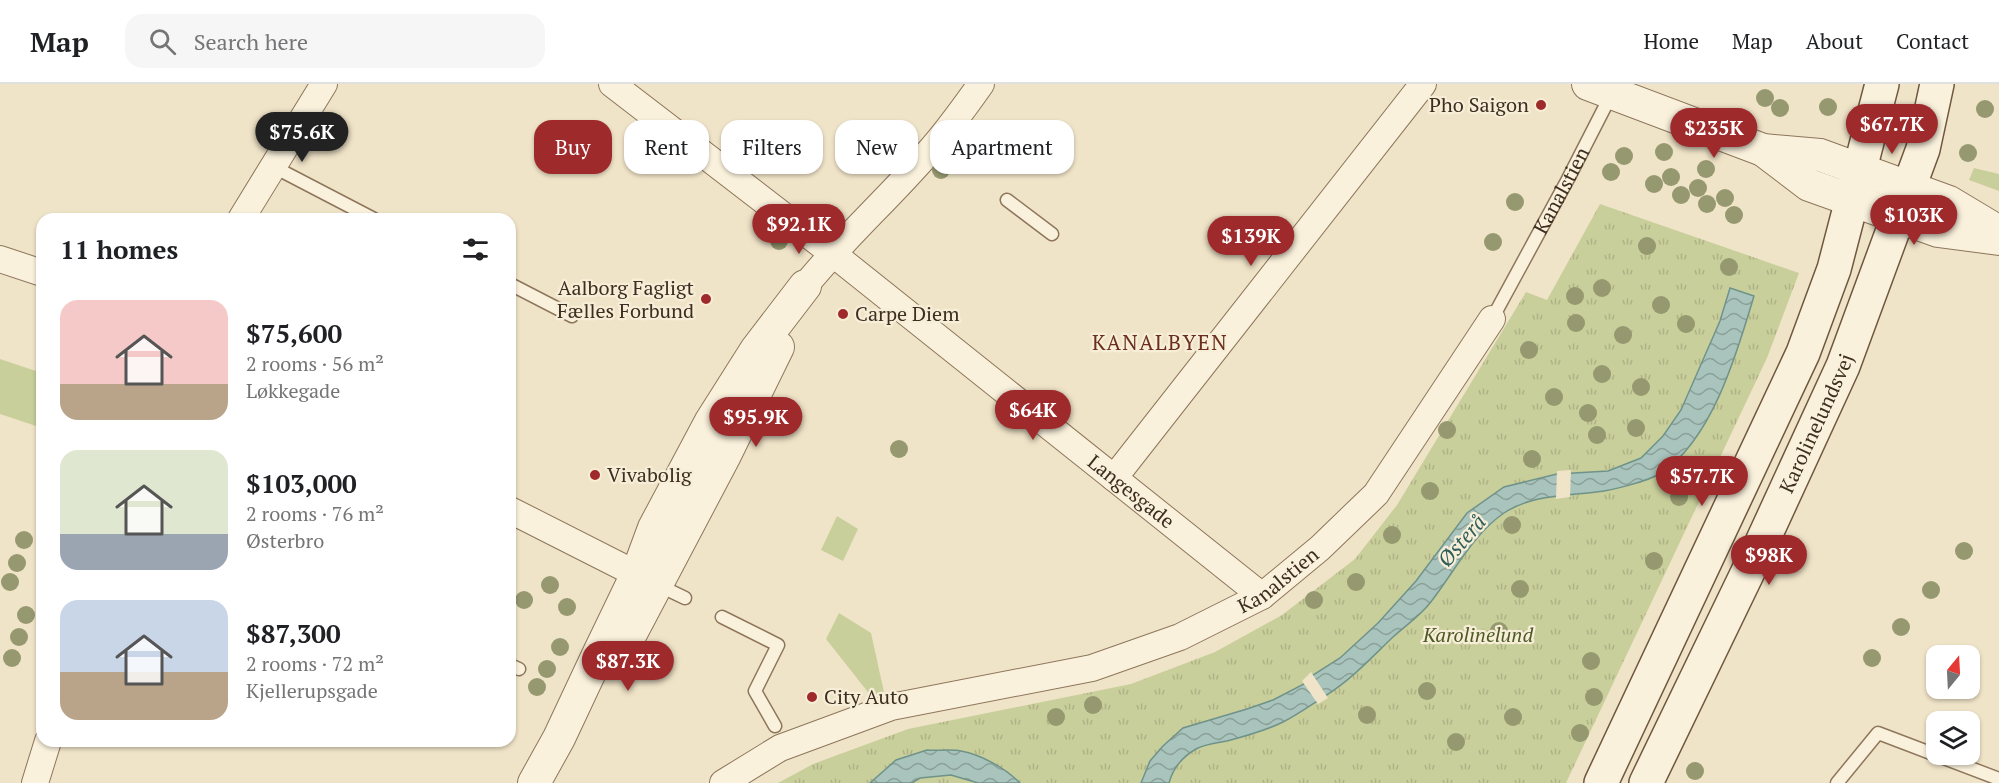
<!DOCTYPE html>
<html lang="en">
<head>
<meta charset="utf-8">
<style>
	body { margin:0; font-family:"PT Serif",serif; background:#f6f6f6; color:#202124; height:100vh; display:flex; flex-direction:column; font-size:22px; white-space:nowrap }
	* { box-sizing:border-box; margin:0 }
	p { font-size:20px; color:#757577 }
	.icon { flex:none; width:33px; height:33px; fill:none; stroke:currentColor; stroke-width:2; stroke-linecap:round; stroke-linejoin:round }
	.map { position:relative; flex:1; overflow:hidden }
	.sheet { position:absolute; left:36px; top:129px; width:480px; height:534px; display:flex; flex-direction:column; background:#fff; border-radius:18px; box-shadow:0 2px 4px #0004 }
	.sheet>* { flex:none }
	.top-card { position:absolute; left:534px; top:36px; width:570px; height:54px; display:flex; gap:12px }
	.needle { width:39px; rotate:18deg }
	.controls { position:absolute; left:1926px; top:561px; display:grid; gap:12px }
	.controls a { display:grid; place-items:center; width:54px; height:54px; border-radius:12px; background:#fff; box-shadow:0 2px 4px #0004; font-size:30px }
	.price { position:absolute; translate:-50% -51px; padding:0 14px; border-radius:21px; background:#9e2a2b; color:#fff; font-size:20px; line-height:39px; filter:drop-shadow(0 2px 3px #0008) }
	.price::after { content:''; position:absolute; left:50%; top:36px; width:18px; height:14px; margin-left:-9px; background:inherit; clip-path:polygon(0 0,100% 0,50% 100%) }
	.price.active { background:#222; color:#fff }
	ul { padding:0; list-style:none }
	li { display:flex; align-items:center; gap:18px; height:150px; padding:0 24px }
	li span { display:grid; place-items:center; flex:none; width:168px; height:120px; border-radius:18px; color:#555 }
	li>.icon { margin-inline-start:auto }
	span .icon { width:72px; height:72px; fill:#fffc; stroke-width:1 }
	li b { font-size:26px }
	h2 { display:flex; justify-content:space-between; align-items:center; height:72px; padding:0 24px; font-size:26px }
	.pill { padding:0 21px; border-radius:18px; background:#fff; box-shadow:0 2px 4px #0004; font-size:21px; line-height:54px }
	.pill.active { background:#9e2a2b; color:#fff }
	header { display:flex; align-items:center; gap:36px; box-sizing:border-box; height:84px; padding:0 30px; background:#fff; border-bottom:2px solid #e0e0e0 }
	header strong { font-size:28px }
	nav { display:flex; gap:33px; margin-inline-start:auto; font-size:21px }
	.search { width:420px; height:54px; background:#f6f6f6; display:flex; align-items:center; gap:15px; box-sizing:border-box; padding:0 21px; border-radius:18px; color:#757577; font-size:22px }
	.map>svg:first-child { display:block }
	.grass { fill:#c9cf9b }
	.park { fill:url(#park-tufts) }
	.water { fill:url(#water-waves); stroke:#6f938a; stroke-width:1.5 }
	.pier { fill:#f0e4c8 }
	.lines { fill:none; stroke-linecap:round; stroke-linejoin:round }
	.service-casing { stroke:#8d765c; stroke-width:15 }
	.minor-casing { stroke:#8d765c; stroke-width:28 }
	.tertiary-casing { stroke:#8d765c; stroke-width:34 }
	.secondary-casing { stroke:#6f573f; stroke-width:36 }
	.service { stroke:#faf1dc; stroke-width:12 }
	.minor { stroke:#faf1dc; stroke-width:26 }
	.tertiary { stroke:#faf1dc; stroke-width:32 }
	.secondary { stroke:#faf1dc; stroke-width:33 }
	.tree { fill:#96986f }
	.poi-dot { fill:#9e2a2b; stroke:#f7eed8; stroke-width:2 }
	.labels { text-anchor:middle; stroke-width:4.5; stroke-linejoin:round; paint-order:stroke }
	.poi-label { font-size:20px; fill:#3d2e20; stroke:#f7eed8; text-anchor:start }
	.street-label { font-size:20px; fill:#3d2e20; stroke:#f7eed8 }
	.park-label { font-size:20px; font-style:italic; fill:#4d5a26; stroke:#f7eed8 }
	.neighbourhood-label { font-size:21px; letter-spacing:1.5px; fill:#6b2e1e; stroke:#f7eed8 }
	.water-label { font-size:21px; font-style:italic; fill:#2f5d5a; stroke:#f7eed8 }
</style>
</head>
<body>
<header>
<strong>Map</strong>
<div class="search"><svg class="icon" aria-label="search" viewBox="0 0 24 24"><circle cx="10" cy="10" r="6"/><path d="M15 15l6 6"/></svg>Search here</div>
<nav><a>Home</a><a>Map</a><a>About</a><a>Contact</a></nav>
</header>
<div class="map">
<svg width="1999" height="699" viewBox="0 0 1999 699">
	<defs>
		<pattern id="park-tufts" width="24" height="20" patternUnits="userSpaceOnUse" patternTransform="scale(1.5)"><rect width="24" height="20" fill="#c9cf9b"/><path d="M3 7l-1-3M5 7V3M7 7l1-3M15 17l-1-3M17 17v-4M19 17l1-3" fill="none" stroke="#aeb285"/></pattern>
		<pattern id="water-waves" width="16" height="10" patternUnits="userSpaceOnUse" patternTransform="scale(1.5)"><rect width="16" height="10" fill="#a9c4bc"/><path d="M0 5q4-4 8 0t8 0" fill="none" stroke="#8ba098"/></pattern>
	</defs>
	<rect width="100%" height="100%" fill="#f0e4c8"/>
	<g class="grass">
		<polygon points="1974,84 1999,90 1999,107 1969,96"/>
		<polygon points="0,275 42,289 42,344 0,330"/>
		<polygon points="837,432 858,445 843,477 821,466"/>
		<polygon points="839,529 871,549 884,608 871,612 826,555"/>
	</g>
	<polygon class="park" points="1600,120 1799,189 1767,274 1566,699 778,699 813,680 908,645 1131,600 1215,568 1282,531 1355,475 1397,421 1526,208 1547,216"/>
	<g class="water">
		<path d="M1730,204L1754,212C1737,269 1712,356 1661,389C1649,397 1610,407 1596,408C1564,412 1531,411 1504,429C1473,450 1453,490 1430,519C1420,532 1405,542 1393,553C1371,574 1351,596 1325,612C1311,621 1297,631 1283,638C1265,647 1246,652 1227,657C1217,659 1205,660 1196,665C1182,673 1173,684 1169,699H1141L1150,677L1163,662L1183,644L1247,625L1273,616L1304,600L1313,591L1340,574L1378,539L1416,497L1467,429L1504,403L1557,390L1608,387L1641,374L1663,352L1681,326L1720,237Z"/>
		<path d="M927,666C938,667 950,665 961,667C982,671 1005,684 1020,699H978L951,691L920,694L912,699H870L896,676Z"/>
	</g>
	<g class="pier">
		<polygon points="1571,386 1570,413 1556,415 1557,387"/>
		<polygon points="1311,588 1328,614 1318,620 1302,597"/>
	</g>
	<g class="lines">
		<g class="service-casing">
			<g id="service">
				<polyline points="274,83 374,135"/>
				<polyline points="1007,116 1052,150"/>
				<polyline points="510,200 572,232"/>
				<path id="s1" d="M1492,235L1568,95L1612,9"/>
				<polyline points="658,501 685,514"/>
				<polyline points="722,533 778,561 755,607 775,642"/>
				<polyline points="510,581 519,585"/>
				<polyline points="1837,699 1878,649 1999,695"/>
			</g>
		</g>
		<g class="minor-casing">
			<g id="minor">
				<path id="s2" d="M612,0L832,169L1262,512"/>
				<polyline points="241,135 324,0"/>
				<polyline points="0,175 42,189"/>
				<path d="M805,202C843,155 888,115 927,70C947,48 964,24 981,0"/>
				<polyline points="1114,394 1423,0"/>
				<polyline points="510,426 654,499"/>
				<polyline points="35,699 48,657"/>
				<path id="s3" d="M723,699L780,664L891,623L1092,584L1180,553L1262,512L1320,464L1376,410L1492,235"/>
			</g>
		</g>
		<g class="tertiary-casing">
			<g id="tertiary">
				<polyline points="1588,0 1763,66 1820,71 1949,118 1999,148"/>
				<polyline points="1763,66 1809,101 1938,147 1999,155"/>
				<polyline points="628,555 725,371 778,263"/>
				<polyline points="534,699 559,654 597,573 637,490 654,444 711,337 756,266 805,202"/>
			</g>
		</g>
		<g class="secondary-casing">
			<g id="secondary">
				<polyline points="1601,699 1803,269 1834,185 1882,0"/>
				<path id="s4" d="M1646,699L1758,467L1843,282L1923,65L1937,0"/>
			</g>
		</g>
		<use href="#service" class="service"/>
		<use href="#minor" class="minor"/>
		<use href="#tertiary" class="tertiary"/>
		<use href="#secondary" class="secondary"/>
	</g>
	<g class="tree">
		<circle cx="1765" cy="14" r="9"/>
		<circle cx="1828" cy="23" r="9"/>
		<circle cx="1780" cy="24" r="9"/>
		<circle cx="1985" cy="25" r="9"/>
		<circle cx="971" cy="56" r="9"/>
		<circle cx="908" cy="60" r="9"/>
		<circle cx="1664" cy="68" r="9"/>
		<circle cx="1968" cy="69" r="9"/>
		<circle cx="1624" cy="72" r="9"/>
		<circle cx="1706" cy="85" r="9"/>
		<circle cx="941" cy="86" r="9"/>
		<circle cx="1611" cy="88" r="9"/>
		<circle cx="1671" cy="93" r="9"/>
		<circle cx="1654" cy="100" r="9"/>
		<circle cx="1698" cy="104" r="9"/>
		<circle cx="1681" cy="111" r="9"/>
		<circle cx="1725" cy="114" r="9"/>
		<circle cx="1515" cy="118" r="9"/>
		<circle cx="1707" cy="120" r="9"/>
		<circle cx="1734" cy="131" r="9"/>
		<circle cx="779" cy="157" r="9"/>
		<circle cx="1493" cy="158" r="9"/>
		<circle cx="1647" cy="162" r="9"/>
		<circle cx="1729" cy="183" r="9"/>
		<circle cx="1602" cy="204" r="9"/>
		<circle cx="1575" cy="212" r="9"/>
		<circle cx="1661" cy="221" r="9"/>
		<circle cx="1576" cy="239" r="9"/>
		<circle cx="1686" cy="240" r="9"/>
		<circle cx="1623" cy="251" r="9"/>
		<circle cx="1529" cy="266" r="9"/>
		<circle cx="1602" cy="290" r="9"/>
		<circle cx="1641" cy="303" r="9"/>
		<circle cx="1554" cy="313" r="9"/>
		<circle cx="1588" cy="329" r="9"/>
		<circle cx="1636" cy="344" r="9"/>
		<circle cx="1447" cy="346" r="9"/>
		<circle cx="1597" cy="351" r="9"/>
		<circle cx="899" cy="365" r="9"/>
		<circle cx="1532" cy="375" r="9"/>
		<circle cx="1430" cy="407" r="9"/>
		<circle cx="1679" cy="413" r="9"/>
		<circle cx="1512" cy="441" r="9"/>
		<circle cx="1392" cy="451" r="9"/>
		<circle cx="24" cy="456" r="9"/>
		<circle cx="1964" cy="467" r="9"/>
		<circle cx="1654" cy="477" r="9"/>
		<circle cx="17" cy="479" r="9"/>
		<circle cx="10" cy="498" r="9"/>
		<circle cx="1356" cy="498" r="9"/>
		<circle cx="550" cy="501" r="9"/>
		<circle cx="1520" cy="505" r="9"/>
		<circle cx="1931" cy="506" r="9"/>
		<circle cx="524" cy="516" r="9"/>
		<circle cx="1314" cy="516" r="9"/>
		<circle cx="567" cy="523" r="9"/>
		<circle cx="26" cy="531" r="9"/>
		<circle cx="1901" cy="543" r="9"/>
		<circle cx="1499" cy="547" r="9"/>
		<circle cx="19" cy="553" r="9"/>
		<circle cx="560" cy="563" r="9"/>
		<circle cx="12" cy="574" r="9"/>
		<circle cx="1872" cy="574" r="9"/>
		<circle cx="1591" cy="577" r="9"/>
		<circle cx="547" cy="585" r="9"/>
		<circle cx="537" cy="603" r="9"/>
		<circle cx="1427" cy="607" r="9"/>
		<circle cx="1594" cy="613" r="9"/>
		<circle cx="1093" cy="621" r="9"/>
		<circle cx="1367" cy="631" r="9"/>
		<circle cx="1056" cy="633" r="9"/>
		<circle cx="1513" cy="633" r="9"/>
		<circle cx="1580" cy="649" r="9"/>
		<circle cx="1456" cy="658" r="9"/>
		<circle cx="1695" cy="687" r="9"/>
	</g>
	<g class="poi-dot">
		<circle cx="1541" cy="21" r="6"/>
		<circle cx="706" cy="215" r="6"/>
		<circle cx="843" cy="230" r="6"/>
		<circle cx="595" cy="391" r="6"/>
		<circle cx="812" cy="613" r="6"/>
	</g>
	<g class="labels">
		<g class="poi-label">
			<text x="1529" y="28" text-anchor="end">Pho Saigon</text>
			<text x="694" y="211" text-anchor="end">Aalborg Fagligt<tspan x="694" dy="23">Fælles Forbund</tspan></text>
			<text x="855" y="237">Carpe Diem</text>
			<text x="607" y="398">Vivabolig</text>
			<text x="824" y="620">City Auto</text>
		</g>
		<g class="street-label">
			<text dy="7" stroke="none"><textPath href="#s1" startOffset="146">Kanalstien</textPath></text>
			<text dy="7" stroke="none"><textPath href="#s4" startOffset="398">Karolinelundsvej</textPath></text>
			<text dy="7" stroke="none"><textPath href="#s2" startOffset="660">Langesgade</textPath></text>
			<text dy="7" stroke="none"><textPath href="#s3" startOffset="597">Kanalstien</textPath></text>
		</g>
		<g class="park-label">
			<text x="1478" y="558">Karolinelund</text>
		</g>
		<g class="neighbourhood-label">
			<text x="1160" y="266">KANALBYEN</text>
		</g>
		<g class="water-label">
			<text transform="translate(1462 457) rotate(-49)" y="7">Østerå</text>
		</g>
	</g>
</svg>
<div class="controls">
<a><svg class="needle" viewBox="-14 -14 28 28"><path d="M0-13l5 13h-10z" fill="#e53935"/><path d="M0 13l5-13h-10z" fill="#757577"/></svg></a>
<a><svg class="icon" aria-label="layers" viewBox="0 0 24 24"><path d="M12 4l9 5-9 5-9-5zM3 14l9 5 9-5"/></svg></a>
</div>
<b class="price" style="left:1892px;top:71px">$67.7K</b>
<b class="price" style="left:1714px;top:75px">$235K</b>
<b class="price active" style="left:302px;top:79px">$75.6K</b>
<b class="price" style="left:1914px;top:162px">$103K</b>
<b class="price" style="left:799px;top:171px">$92.1K</b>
<b class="price" style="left:1251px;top:183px">$139K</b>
<b class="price" style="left:1033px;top:357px">$64K</b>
<b class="price" style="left:756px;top:364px">$95.9K</b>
<b class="price" style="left:1702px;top:423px">$57.7K</b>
<b class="price" style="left:1769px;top:502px">$98K</b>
<b class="price" style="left:628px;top:608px">$87.3K</b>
<div class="top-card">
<a class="pill active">Buy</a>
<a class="pill">Rent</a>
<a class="pill">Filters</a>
<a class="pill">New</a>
<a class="pill">Apartment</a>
</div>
<section class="sheet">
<h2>11 homes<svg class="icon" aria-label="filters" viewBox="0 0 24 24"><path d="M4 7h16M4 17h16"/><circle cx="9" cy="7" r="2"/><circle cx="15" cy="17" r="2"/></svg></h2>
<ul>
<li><span style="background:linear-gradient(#f6c9c9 70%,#b9a48a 0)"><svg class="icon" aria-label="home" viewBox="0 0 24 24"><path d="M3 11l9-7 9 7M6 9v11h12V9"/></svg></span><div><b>$75,600</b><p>2 rooms · 56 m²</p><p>Løkkegade</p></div></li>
<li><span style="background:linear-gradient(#dfe7d0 70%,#9aa5b1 0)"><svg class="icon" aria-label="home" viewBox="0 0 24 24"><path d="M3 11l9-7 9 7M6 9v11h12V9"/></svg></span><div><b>$103,000</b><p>2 rooms · 76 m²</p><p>Østerbro</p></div></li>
<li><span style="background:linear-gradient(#c9d6e8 60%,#b9a48a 0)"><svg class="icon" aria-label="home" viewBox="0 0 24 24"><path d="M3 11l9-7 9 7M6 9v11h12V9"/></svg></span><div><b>$87,300</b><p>2 rooms · 72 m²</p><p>Kjellerupsgade</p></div></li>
</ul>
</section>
</div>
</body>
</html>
